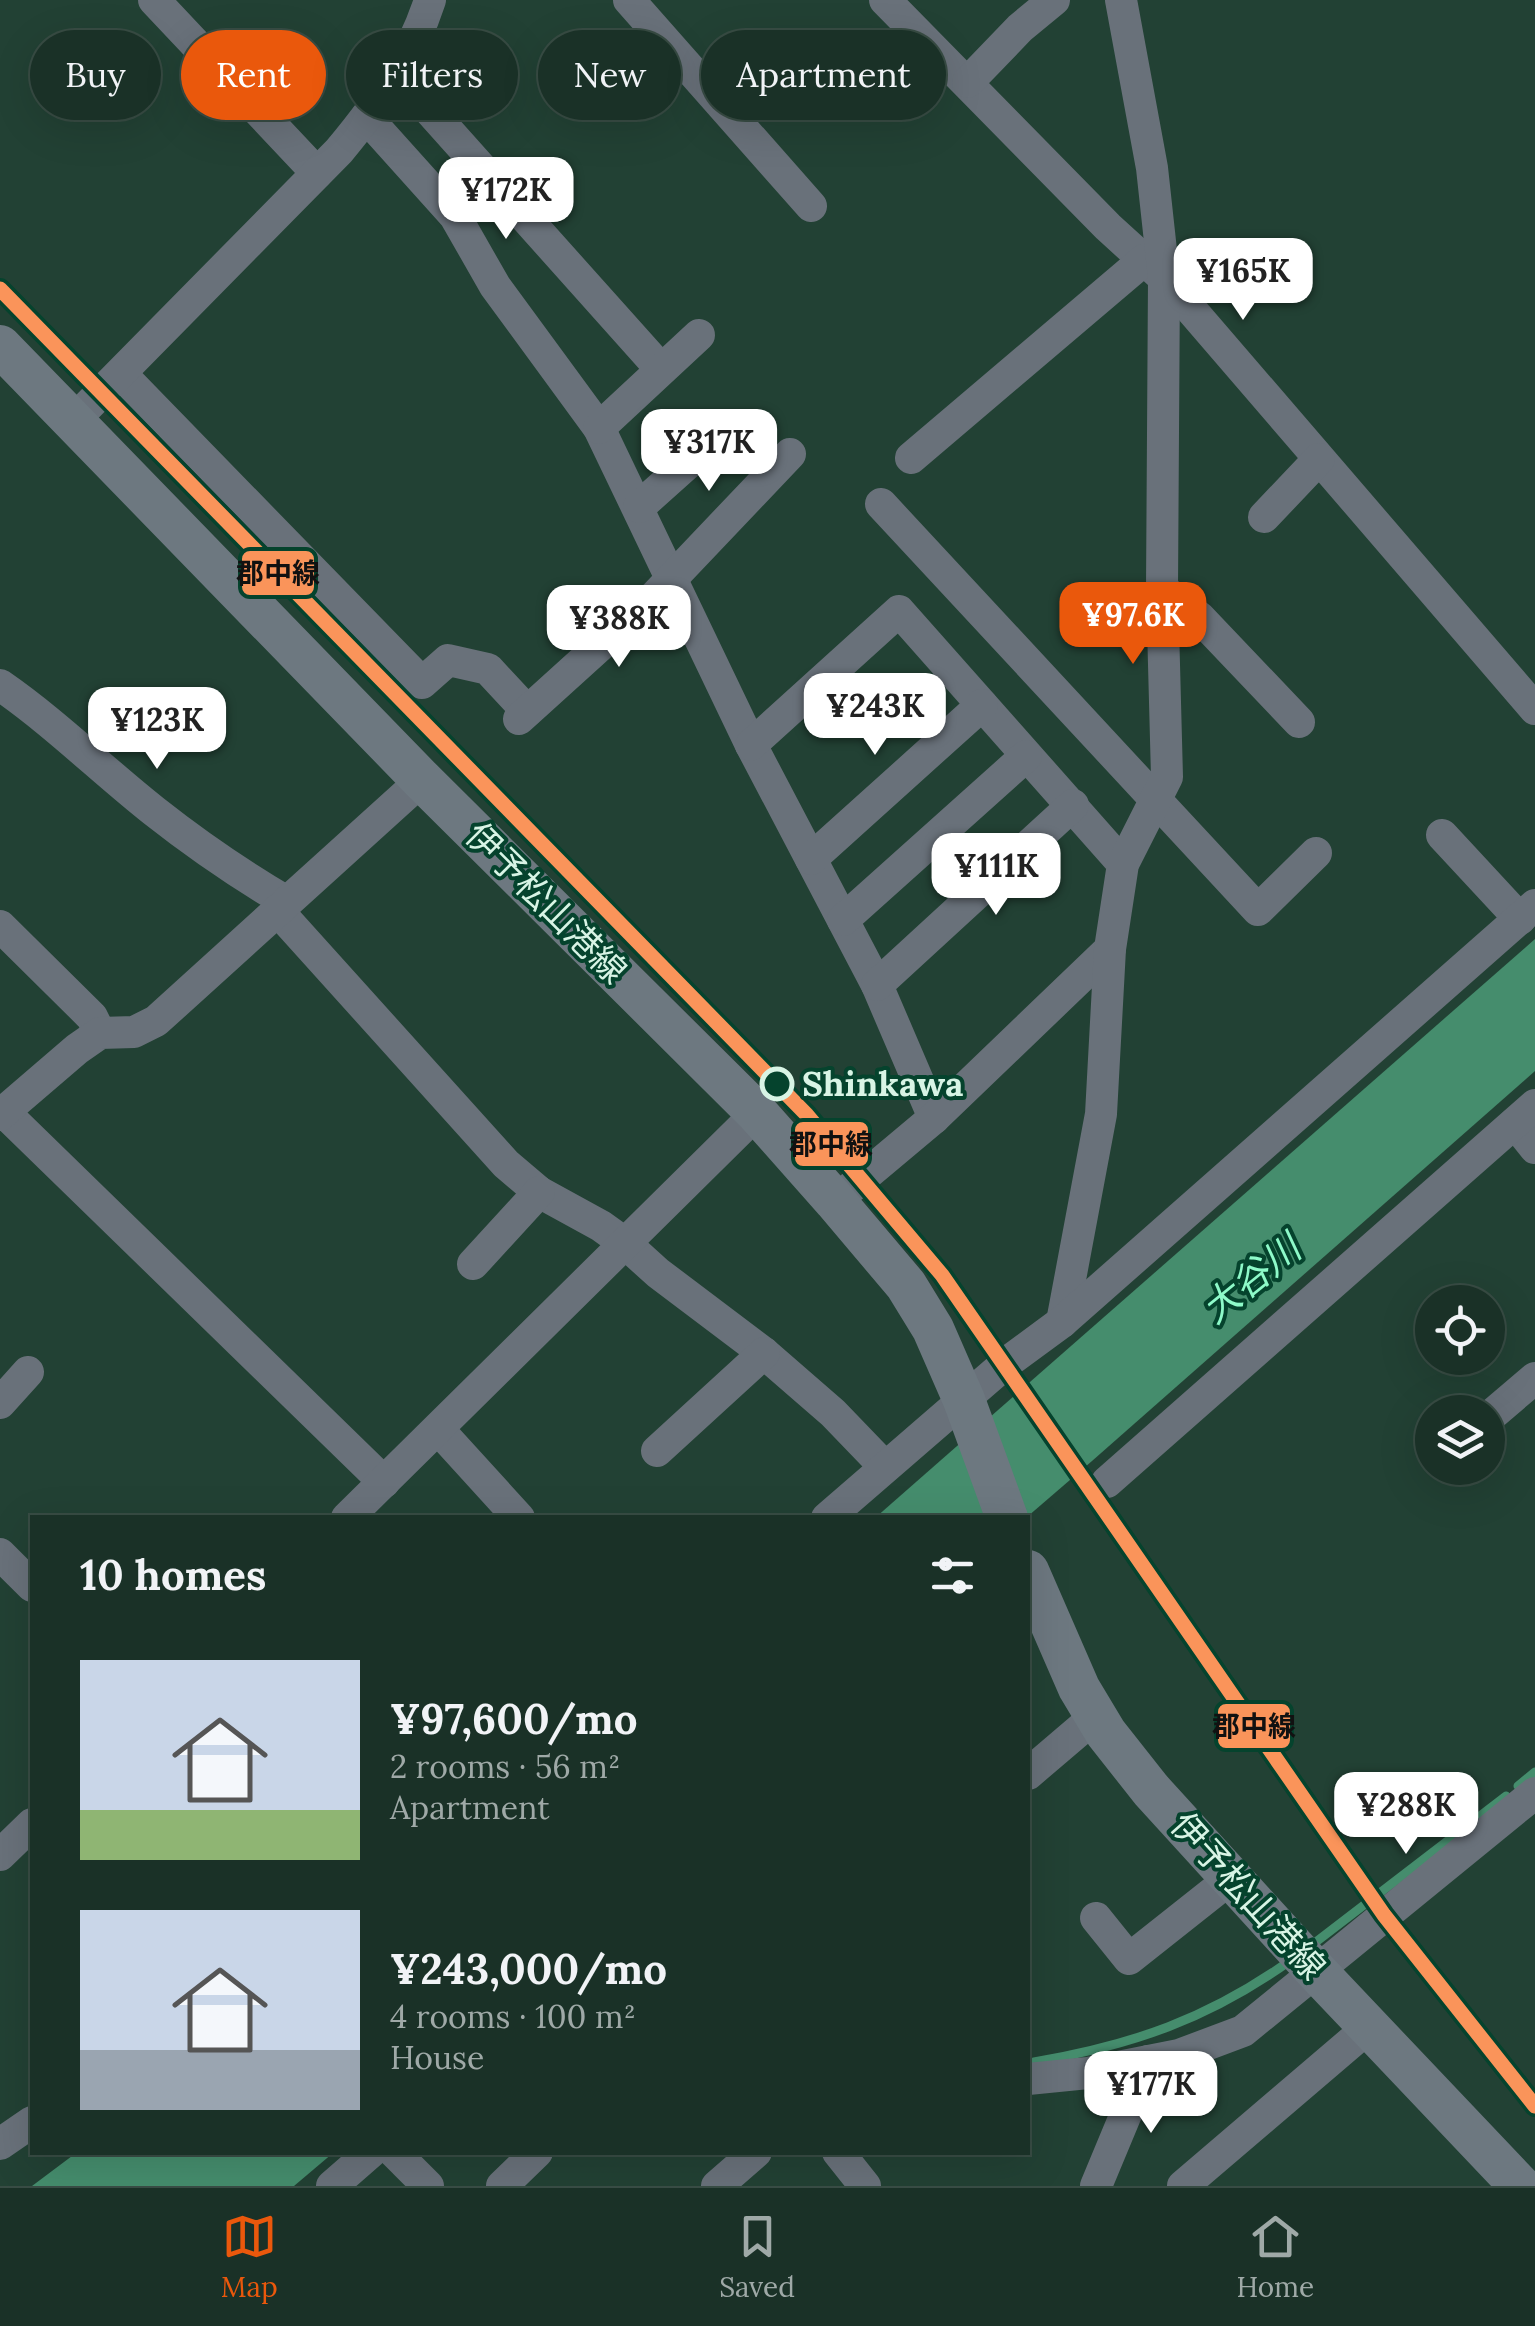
<!DOCTYPE html>
<html lang="en">
<head>
<meta charset="utf-8">
<style>
	body { margin:0; font-family:Lora,"Noto Sans JP",serif; background:#23392f; color:#f1f3f6; height:100vh; display:flex; flex-direction:column; font-size:38px; white-space:nowrap }
	* { box-sizing:border-box; margin:0 }
	p { font-size:32px; color:#9fa9a7 }
	.icon { flex:none; width:55px; height:55px; fill:none; stroke:currentColor; stroke-width:2; stroke-linecap:round; stroke-linejoin:round }
	.map { position:relative; flex:1; overflow:hidden }
	.details { position:absolute; left:30px; top:1515px; width:1000px; height:640px; display:flex; flex-direction:column; background:#1a3127; border-radius:0px; box-shadow:0 10px 40px #0002,0 0 0 2px #384c44 }
	.details>* { flex:none }
	.guide { position:absolute; left:30px; top:30px; width:1000px; height:90px; display:flex; gap:20px }
	.fabs { position:absolute; left:1415px; top:1285px; display:grid; gap:20px }
	.fabs a { display:grid; place-items:center; width:90px; height:90px; border-radius:50%; background:#1a3127; box-shadow:0 10px 40px #0002,0 0 0 2px #384c44; font-size:50px }
	.price { position:absolute; translate:-50% -85px; padding:0 22px; border-radius:20px; background:#fff; color:#222; font-size:32px; line-height:65px; filter:drop-shadow(0 2px 5px #0008) }
	.price::after { content:''; position:absolute; left:50%; top:60px; width:30px; height:22px; margin-left:-15px; background:inherit; clip-path:polygon(0 0,100% 0,50% 100%) }
	.price.active { background:#ea580c; color:#fff }
	ul { padding:0; list-style:none }
	li { display:flex; align-items:center; gap:30px; height:250px; padding:0 50px }
	li span { display:grid; place-items:center; flex:none; width:280px; height:200px; border-radius:0px; color:#555 }
	li>.icon { margin-inline-start:auto }
	span .icon { width:120px; height:120px; fill:#fffc; stroke-width:1 }
	li b { font-size:42px }
	h2 { display:flex; justify-content:space-between; align-items:center; height:120px; padding:0 50px; font-size:42px }
	.chip { padding:0 35px; border-radius:45px; background:#1a3127; box-shadow:0 10px 40px #0002,0 0 0 2px #384c44; font-size:35px; line-height:90px }
	.chip.active { background:#ea580c; color:#fff }
	.dock { display:flex; justify-content:space-around; align-items:center; height:140px; border-top:2px solid #384c44; background:#1a3127; font-size:28px; color:#9fa9a7 }
	.dock a { display:grid; justify-items:center; gap:5px }
	.dock .active { color:#ea580c }
	.map>svg:first-child { display:block }
	.water { fill:#458d6d }
	.lines { fill:none; stroke-linecap:round; stroke-linejoin:round }
	.stream { stroke:#458d6d; stroke-width:9 }
	.minor { stroke:#69717a; stroke-width:32 }
	.major { stroke:#6d7880; stroke-width:42 }
	.rail-1-casing { stroke:#05432d; stroke-width:22 }
	.rail-1 { stroke:#fa945a; stroke-width:15 }
	.stop-dot { fill:#05432d; stroke:#d8f4e5; stroke-width:5 }
	.labels { text-anchor:middle; stroke-width:8; stroke-linejoin:round; paint-order:stroke }
	.street-label { font-size:35px; fill:#d8f4e5; stroke:#05432d }
	.stop-label { font-size:35px; font-weight:bold; fill:#d8f4e5; stroke:#05432d; text-anchor:start }
	.water-label { font-size:38px; font-style:italic; fill:#8efac9; stroke:#05432d }
	.line-badge { stroke:#05432d; stroke-width:4 }
	.pale-badge-label { font-size:28px; text-anchor:middle; font-weight:bold; fill:#111 }
</style>
</head>
<body>
<div class="map">
<svg width="1535" height="2186" viewBox="0 0 1535 2186">
	<rect width="100%" height="100%" fill="#224134"/>
	<g class="water">
		<polygon points="1535,939 1535,1071 1092,1461 1027,1517 875,1518"/>
		<polygon points="76,2153 76,2152 333,2153 294,2186 32,2186"/>
	</g>
	<g class="lines">
		<g class="stream">
			<polyline points="1518,1786 1535,1772"/>
			<polyline points="1308,1948 1506,1796"/>
			<path d="M1034,2062C1133,2045 1208,2019 1291,1960"/>
		</g>
		<g class="minor">
			<polyline points="154,0 317,173"/>
			<polyline points="629,0 811,206"/>
			<polyline points="885,0 1108,227 1164,278 1535,709"/>
			<polyline points="398,75 660,368"/>
			<polyline points="968,82 1020,28 1054,0"/>
			<polyline points="367,118 455,216 495,286 599,428 751,745 877,985 934,1118"/>
			<polyline points="121,374 422,683 448,660 488,669 527,711"/>
			<path d="M74,420L339,151C378,104 411,59 430,0"/>
			<polyline points="599,428 699,335"/>
			<polyline points="911,458 1144,260"/>
			<polyline points="881,504 1258,910 1316,853"/>
			<polyline points="639,507 688,463"/>
			<polyline points="1264,517 1319,459"/>
			<polyline points="1162,589 1200,618 1299,722"/>
			<path d="M0,685C55,723 102,770 154,811C197,845 241,875 287,902"/>
			<polyline points="519,719 656,595 790,454"/>
			<polyline points="751,745 899,611 1123,864"/>
			<polyline points="1442,835 1520,919"/>
			<polyline points="811,859 982,705"/>
			<polyline points="278,911 506,1164 539,1192 601,1226 626,1244 658,1273 764,1353 833,1413 885,1467"/>
			<polyline points="843,920 1026,756"/>
			<polyline points="0,926 92,1017 100,1033"/>
			<polyline points="877,985 1073,805"/>
			<polyline points="4,1112 384,1482"/>
			<polyline points="0,1115 77,1049 100,1033 134,1032 156,1021 422,780"/>
			<polyline points="1515,1123 1535,1148"/>
			<polyline points="835,1201 934,1118 1110,949"/>
			<polyline points="473,1264 539,1192"/>
			<polyline points="1062,1322 1101,1114 1110,949 1123,864 1167,777 1162,589 1164,278 1152,168 1121,0"/>
			<polyline points="0,1403 28,1372"/>
			<polyline points="1488,1418 1535,1378"/>
			<polyline points="438,1429 519,1518"/>
			<polyline points="657,1451 764,1353"/>
			<polyline points="1107,1482 1535,1105"/>
			<polyline points="347,1518 757,1113"/>
			<polyline points="827,1518 1005,1364 1062,1322 1535,905"/>
			<polyline points="0,1554 32,1586"/>
			<polyline points="1028,1774 1096,1716"/>
			<polyline points="0,1855 32,1824"/>
			<polyline points="1096,1918 1129,1959 1230,1879"/>
			<polyline points="1028,2079 1088,2073 1179,2055 1243,2031 1535,1793"/>
			<polyline points="0,2144 32,2122"/>
			<polyline points="394,2152 428,2186"/>
			<polyline points="838,2152 865,2186"/>
			<polyline points="332,2186 371,2152"/>
			<polyline points="502,2186 537,2152"/>
			<polyline points="717,2186 756,2152"/>
			<polyline points="1096,2186 1148,2061"/>
			<polyline points="1183,2186 1369,2027"/>
		</g>
		<g class="major">
			<polyline points="0,346 422,780 757,1113 835,1201 906,1285 933,1329 964,1400 1007,1518"/>
			<polyline points="1028,1571 1079,1688 1106,1733 1151,1790 1316,1971 1520,2186"/>
		</g>
		<g class="rail-1-casing">
			<polyline id="rail-1" points="0,289 807,1115 942,1275 1384,1915 1535,2106"/>
		</g>
		<use href="#rail-1" class="rail-1"/>
	</g>
	<circle class="stop-dot" cx="777" cy="1084" r="15"/>
	<g class="labels">
		<g class="street-label">
			<text transform="translate(546 903) rotate(45)" y="12">伊予松山港線</text>
			<text transform="translate(1248 1896) rotate(48)" y="12">伊予松山港線</text>
		</g>
		<g class="stop-label">
			<text x="802" y="1096">Shinkawa</text>
		</g>
		<g class="water-label">
			<text transform="translate(1251 1279) rotate(-39)" y="13">大谷川</text>
		</g>
	</g>
	<g class="line-badge">
		<rect x="240" y="549" width="76" height="48" rx="10" fill="#fa945a"/>
		<rect x="793" y="1120" width="77" height="48" rx="10" fill="#fa945a"/>
		<rect x="1216" y="1702" width="76" height="48" rx="10" fill="#fa945a"/>
	</g>
	<g class="pale-badge-label">
		<text x="278" y="583">郡中線</text>
		<text x="831" y="1154">郡中線</text>
		<text x="1254" y="1736">郡中線</text>
	</g>
</svg>
<div class="fabs">
<a><svg class="icon" aria-label="locate" viewBox="0 0 24 24"><circle cx="12" cy="12" r="6"/><path d="M12 2v4M12 18v4M2 12h4M18 12h4"/></svg></a>
<a><svg class="icon" aria-label="layers" viewBox="0 0 24 24"><path d="M12 4l9 5-9 5-9-5zM3 14l9 5 9-5"/></svg></a>
</div>
<b class="price" style="left:506px;top:242px">¥172K</b>
<b class="price" style="left:1243px;top:323px">¥165K</b>
<b class="price" style="left:709px;top:494px">¥317K</b>
<b class="price active" style="left:1133px;top:667px">¥97.6K</b>
<b class="price" style="left:619px;top:670px">¥388K</b>
<b class="price" style="left:875px;top:758px">¥243K</b>
<b class="price" style="left:157px;top:772px">¥123K</b>
<b class="price" style="left:996px;top:918px">¥111K</b>
<b class="price" style="left:1406px;top:1857px">¥288K</b>
<b class="price" style="left:1151px;top:2136px">¥177K</b>
<div class="guide">
<a class="chip">Buy</a>
<a class="chip active">Rent</a>
<a class="chip">Filters</a>
<a class="chip">New</a>
<a class="chip">Apartment</a>
</div>
<section class="details">
<h2>10 homes<svg class="icon" aria-label="filters" viewBox="0 0 24 24"><path d="M4 7h16M4 17h16"/><circle cx="9" cy="7" r="2"/><circle cx="15" cy="17" r="2"/></svg></h2>
<ul>
<li><span style="background:linear-gradient(#c9d6e8 75%,#8fb573 0)"><svg class="icon" aria-label="home" viewBox="0 0 24 24"><path d="M3 11l9-7 9 7M6 9v11h12V9"/></svg></span><div><b>¥97,600/mo</b><p>2 rooms · 56 m²</p><p>Apartment</p></div></li>
<li><span style="background:linear-gradient(#c9d6e8 70%,#9aa5b1 0)"><svg class="icon" aria-label="home" viewBox="0 0 24 24"><path d="M3 11l9-7 9 7M6 9v11h12V9"/></svg></span><div><b>¥243,000/mo</b><p>4 rooms · 100 m²</p><p>House</p></div></li>
</ul>
</section>
</div>
<nav class="dock">
<a class="active"><svg class="icon" aria-label="map" viewBox="0 0 24 24"><path d="M3 6l6-2 6 2 6-2v14l-6 2-6-2-6 2zM9 4v14M15 6v14"/></svg>Map</a>
<a><svg class="icon" aria-label="saved" viewBox="0 0 24 24"><path d="M7 4h10v16l-5-4-5 4z"/></svg>Saved</a>
<a><svg class="icon" aria-label="home" viewBox="0 0 24 24"><path d="M3 11l9-7 9 7M6 9v11h12V9"/></svg>Home</a>
</nav>
</body>
</html>
